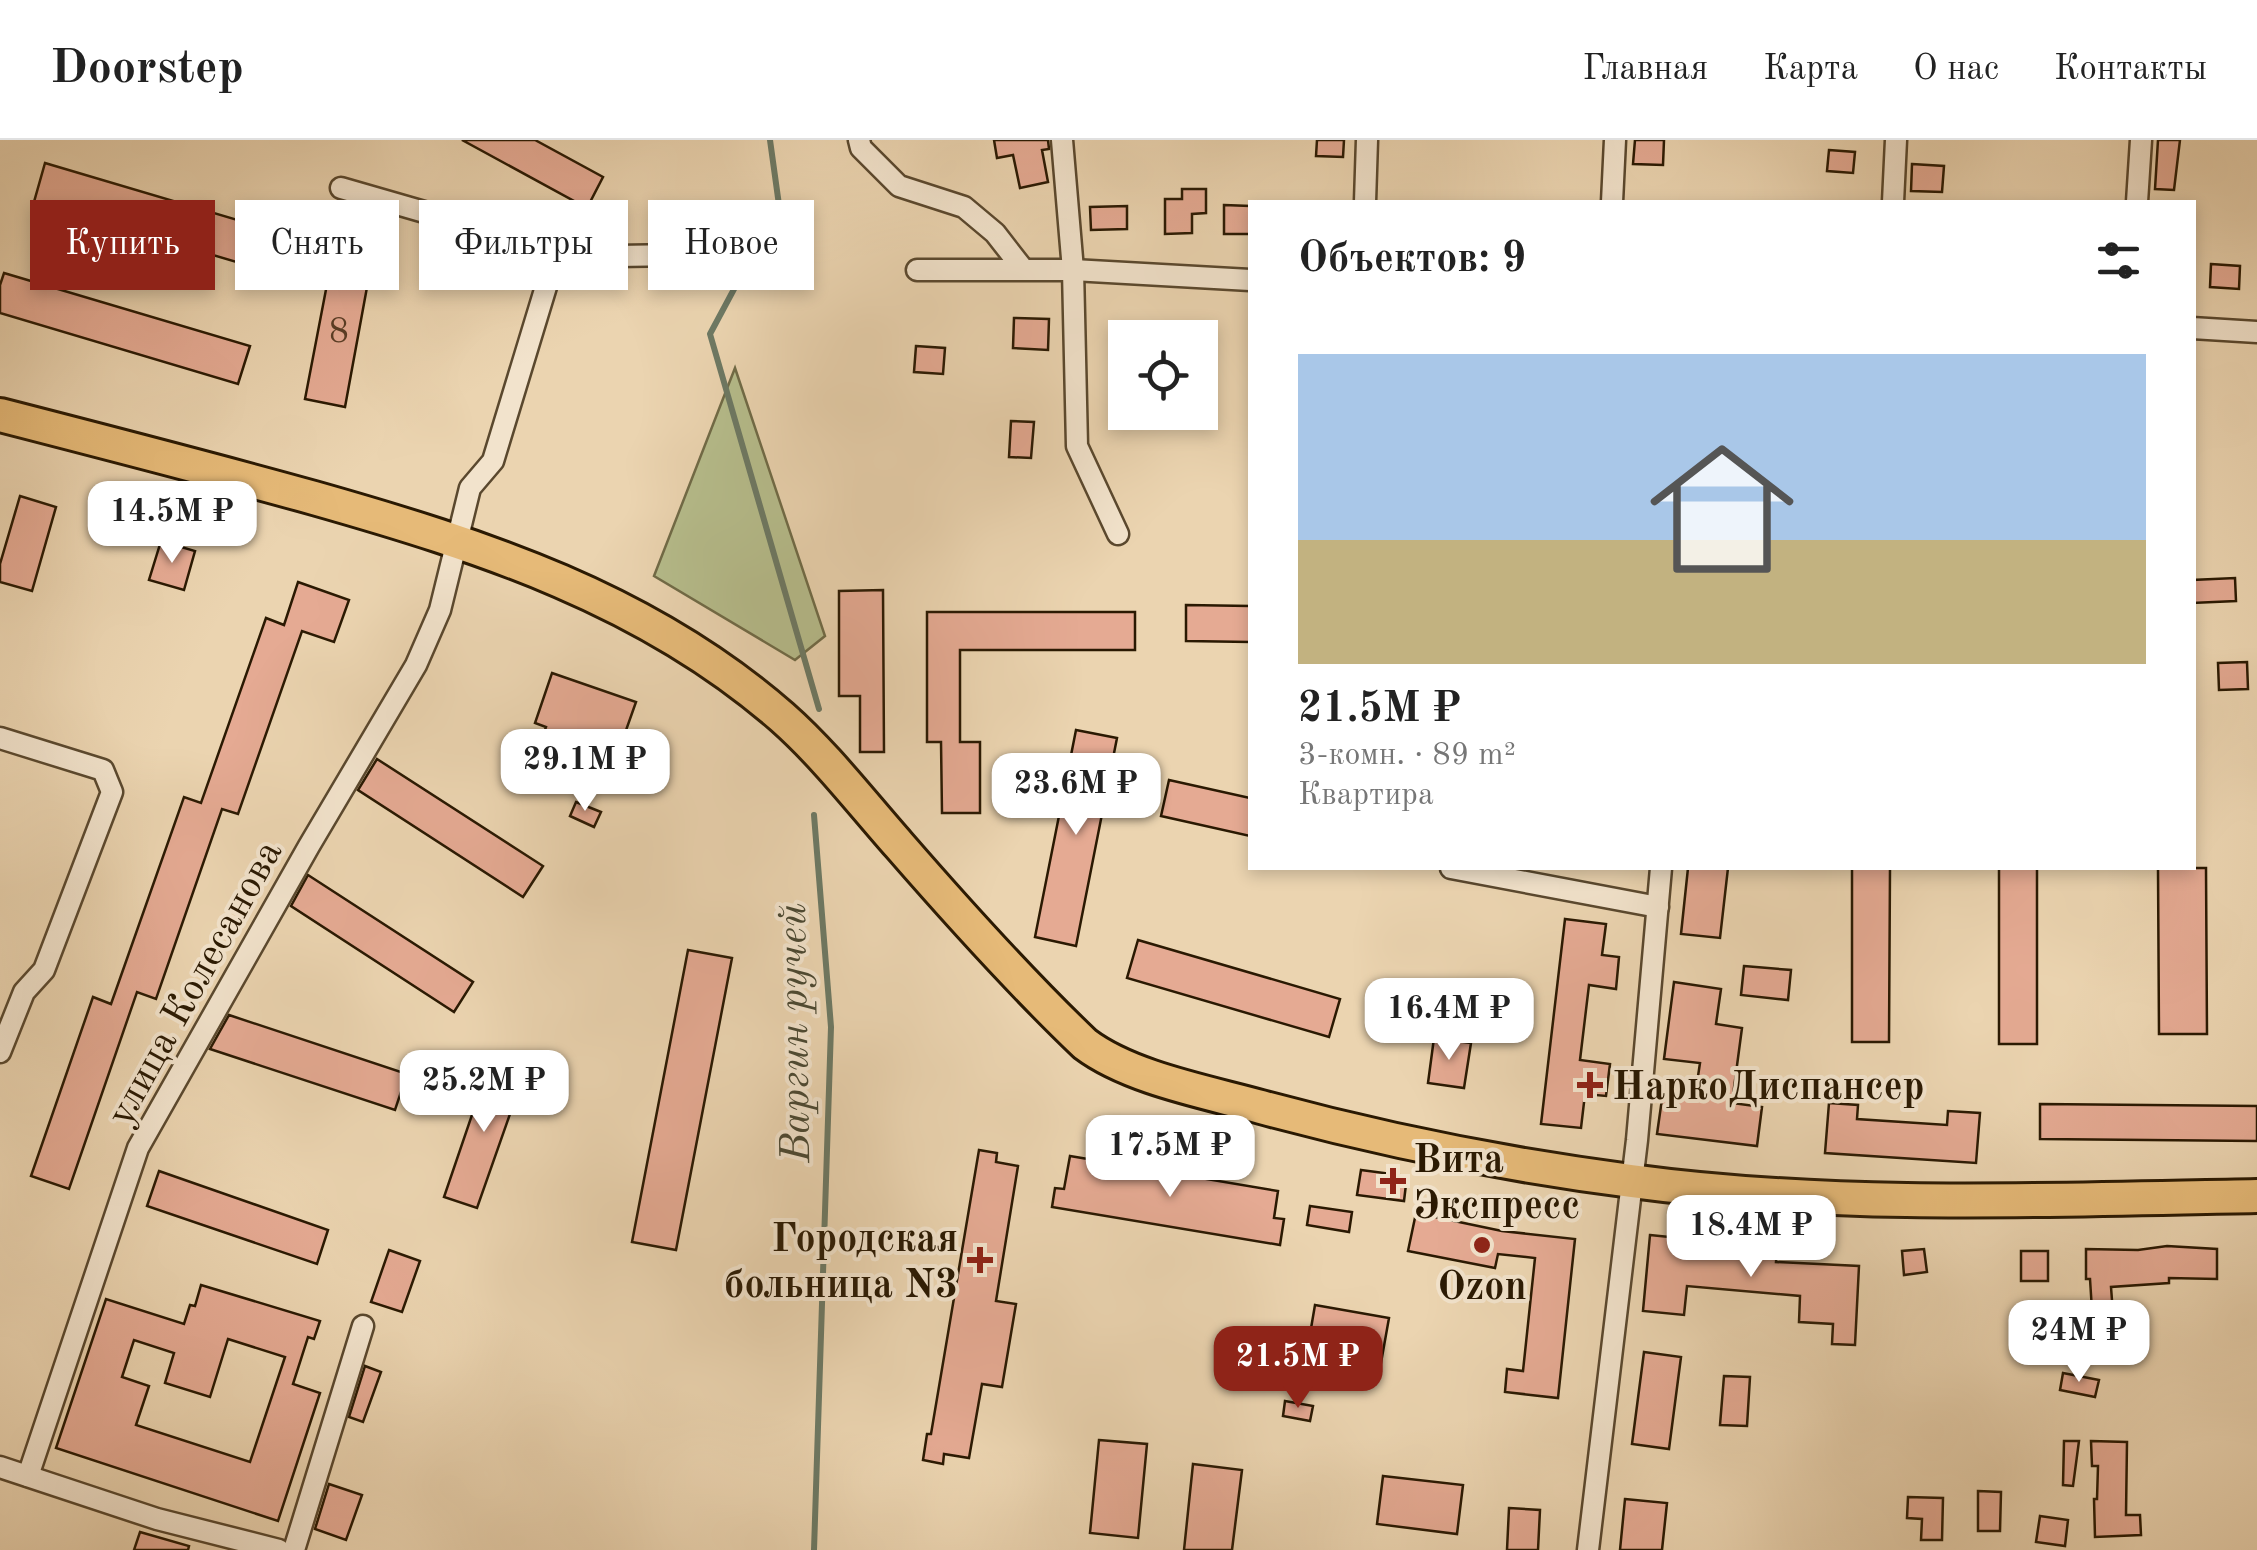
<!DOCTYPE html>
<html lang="ru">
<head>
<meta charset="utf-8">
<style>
	body { margin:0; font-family:"Old Standard TT",serif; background:#f2f2f2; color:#222; height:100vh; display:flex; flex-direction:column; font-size:38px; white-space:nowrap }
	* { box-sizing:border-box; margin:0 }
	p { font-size:32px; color:#767676 }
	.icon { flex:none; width:55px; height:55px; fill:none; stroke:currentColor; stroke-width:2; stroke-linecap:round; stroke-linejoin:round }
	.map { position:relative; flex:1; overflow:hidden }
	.drawer { position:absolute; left:1248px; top:60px; width:948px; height:670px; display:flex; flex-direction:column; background:#fff; border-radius:0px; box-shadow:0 5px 15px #0003 }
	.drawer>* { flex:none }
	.top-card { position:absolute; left:30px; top:60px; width:950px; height:90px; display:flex; gap:20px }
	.tools { position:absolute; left:1108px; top:180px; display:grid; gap:20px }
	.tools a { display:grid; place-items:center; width:110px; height:110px; border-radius:0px; background:#fff; box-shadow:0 5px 15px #0003; font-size:50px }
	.price { position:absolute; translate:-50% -85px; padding:0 22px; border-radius:20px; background:#fff; color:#222; font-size:32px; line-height:65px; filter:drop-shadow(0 2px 5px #0008) }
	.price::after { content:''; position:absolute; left:50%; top:60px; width:30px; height:22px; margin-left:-15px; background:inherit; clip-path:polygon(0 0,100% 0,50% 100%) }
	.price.selected { background:#8f2418; color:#fff }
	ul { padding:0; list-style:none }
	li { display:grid; align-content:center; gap:20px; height:530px; padding:0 50px }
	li+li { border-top:2px solid #e0e0e0 }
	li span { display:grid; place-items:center; height:310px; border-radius:0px; color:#555 }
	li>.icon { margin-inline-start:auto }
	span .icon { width:180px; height:180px; fill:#fffc; stroke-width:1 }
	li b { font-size:42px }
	h2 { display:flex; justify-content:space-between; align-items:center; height:120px; padding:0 50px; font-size:42px }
	.chip { padding:0 35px; border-radius:0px; background:#fff; box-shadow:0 5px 15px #0003; font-size:35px; line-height:90px }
	.chip.selected { background:#8f2418; color:#fff }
	header { display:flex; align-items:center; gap:60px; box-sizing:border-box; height:140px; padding:0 50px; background:#fff; border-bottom:2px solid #e0e0e0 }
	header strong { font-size:48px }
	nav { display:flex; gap:55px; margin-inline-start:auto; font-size:35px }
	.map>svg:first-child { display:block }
	.green { fill:#b6bd8c; stroke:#706b47; stroke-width:2.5 }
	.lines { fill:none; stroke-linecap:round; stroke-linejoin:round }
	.stream { stroke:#6d7964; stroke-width:6 }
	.building { fill:#e5aa93; stroke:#2a1902; stroke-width:2.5; fill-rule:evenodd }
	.street-casing { stroke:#5a482e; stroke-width:25 }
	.primary-casing { stroke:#2a1902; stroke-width:38 }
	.street { stroke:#f2e3cc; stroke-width:20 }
	.primary { stroke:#e6ba78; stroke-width:32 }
	.poi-dot { fill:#8f2418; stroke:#f2e3cc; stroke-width:4 }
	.labels { text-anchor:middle; stroke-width:8; stroke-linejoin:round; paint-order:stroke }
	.number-label { font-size:35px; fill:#593d26 }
	.street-label { font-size:40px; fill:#2a1902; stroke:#f2e3cc }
	.poi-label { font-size:40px; font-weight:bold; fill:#2a1902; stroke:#f2e3cc; text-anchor:start }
	.water-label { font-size:42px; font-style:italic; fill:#4b4933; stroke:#f2e3cc }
</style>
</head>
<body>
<header>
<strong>Doorstep</strong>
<nav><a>Главная</a><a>Карта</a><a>О нас</a><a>Контакты</a></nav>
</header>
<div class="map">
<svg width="2257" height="1410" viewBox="0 0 2257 1410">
	<rect width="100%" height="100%" fill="#ebd4b0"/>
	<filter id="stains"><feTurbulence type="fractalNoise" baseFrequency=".002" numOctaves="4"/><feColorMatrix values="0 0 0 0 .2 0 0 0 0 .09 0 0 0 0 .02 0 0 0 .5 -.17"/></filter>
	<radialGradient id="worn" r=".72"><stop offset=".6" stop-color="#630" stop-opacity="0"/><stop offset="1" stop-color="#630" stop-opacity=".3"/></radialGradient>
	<polygon class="green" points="735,228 825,496 795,520 654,436"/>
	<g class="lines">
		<g class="stream">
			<polyline points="770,0 779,65 710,194 819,569"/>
			<polyline points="814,675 831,887 814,1410"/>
		</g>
	</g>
	<g class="building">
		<polygon points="462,0 535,0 603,37 587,68"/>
		<polygon points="994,0 1048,0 1049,9 1042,10 1048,42 1020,48 1013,15 997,18"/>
		<polygon points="1317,0 1344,0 1343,17 1316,16"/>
		<polygon points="1635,0 1664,0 1663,25 1633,24"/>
		<polygon points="2158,0 2180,0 2174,50 2155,49"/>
		<polygon points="1829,10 1855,12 1853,33 1827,31"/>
		<polygon points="45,23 288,95 277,134 34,62"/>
		<polygon points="1912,24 1944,26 1942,52 1911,51"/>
		<polygon points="1182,49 1206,49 1206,73 1192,74 1192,93 1165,94 1165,59 1182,59"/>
		<polygon points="1224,65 1250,66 1250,94 1224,94"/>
		<polygon points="1127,66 1127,89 1091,90 1090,67"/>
		<polygon points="333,113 372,120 345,267 305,259"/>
		<polygon points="2211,124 2240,126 2239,149 2210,147"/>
		<polygon points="4,133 250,206 238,244 0,173 0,145"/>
		<polygon points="1014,178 1049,179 1048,210 1013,208"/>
		<polygon points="916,206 945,208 943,234 914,232"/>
		<polygon points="1011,281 1034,282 1031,318 1009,317"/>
		<polygon points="20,356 56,367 32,451 0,442 0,424"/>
		<polygon points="161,401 195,411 184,450 149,440"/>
		<polygon points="2235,438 2236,461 2192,463 2192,440"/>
		<polygon points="298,442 349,460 334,502 302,491 238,674 222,669 156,859 137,852 69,1049 31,1036 93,857 111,864 184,657 201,663 266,478 284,485"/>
		<polygon points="883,450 884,612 860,612 860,556 839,556 839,451"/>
		<polygon points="1186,465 1250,466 1250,502 1186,501"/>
		<polygon points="927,472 1135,472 1135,510 960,510 960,602 980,602 980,673 942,673 941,602 927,602"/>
		<polygon points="2247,522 2248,549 2219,550 2218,523"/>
		<polygon points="552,533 636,562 618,613 600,607 595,624 540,605 546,587 535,583"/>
		<polygon points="1076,590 1117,598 1076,806 1035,797"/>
		<polygon points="377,619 543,726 523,757 358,650"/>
		<polygon points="1169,640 1250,658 1250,696 1161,676"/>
		<polygon points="576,662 601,672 594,687 570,676"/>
		<polygon points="1688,728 1728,728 1720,798 1681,794"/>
		<polygon points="1852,728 1890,728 1889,902 1852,902"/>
		<rect x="1999" y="728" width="38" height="176"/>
		<polygon points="2158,728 2206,728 2207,894 2159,894"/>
		<polygon points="308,735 473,842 454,872 291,766"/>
		<polygon points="1565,779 1606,784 1602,815 1619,817 1616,849 1589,845 1580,920 1610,924 1606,956 1585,954 1581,988 1541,984"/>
		<polygon points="1138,800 1340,859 1329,897 1127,838"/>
		<polygon points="688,810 732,818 676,1110 632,1102"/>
		<polygon points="1744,826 1791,830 1788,860 1741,855"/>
		<polygon points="1674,842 1721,849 1716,884 1742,888 1732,963 1762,967 1757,1006 1657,994 1663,952 1695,956 1700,923 1664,919"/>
		<polygon points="229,875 407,934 395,970 210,909"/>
		<polygon points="1434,898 1471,903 1464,948 1428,943"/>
		<polygon points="490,922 524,934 477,1068 444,1057"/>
		<polygon points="1829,963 1858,965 1857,979 1947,985 1948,971 1980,973 1976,1023 1825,1013"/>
		<polygon points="2040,964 2257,966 2257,1001 2040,999"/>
		<polygon points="979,1010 997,1013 996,1022 1018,1026 996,1161 1016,1164 1002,1247 982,1244 969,1318 944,1314 943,1324 923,1320 927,1294 931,1294"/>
		<polygon points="1070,1016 1278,1051 1274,1078 1284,1079 1280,1105 1052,1067 1055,1048 1064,1049"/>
		<polygon points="1361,1030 1407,1036 1404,1061 1357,1055"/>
		<polygon points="159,1031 328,1090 317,1124 147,1066"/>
		<polygon points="1310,1066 1352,1072 1349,1092 1307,1085"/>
		<polygon points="1416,1073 1502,1091 1575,1099 1558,1258 1505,1252 1507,1229 1523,1231 1535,1118 1498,1114 1495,1128 1408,1111"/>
		<polygon points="1650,1095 1777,1108 1776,1122 1859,1126 1855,1205 1832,1204 1833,1184 1799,1182 1800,1156 1687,1146 1684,1175 1643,1171"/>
		<polygon points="2167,1106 2217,1109 2217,1139 2169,1138 2169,1143 2111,1147 2115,1200 2094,1202 2090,1139 2086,1139 2086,1109 2138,1110"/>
		<polygon points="1924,1109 1927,1132 1904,1135 1902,1111"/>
		<polygon points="389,1110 420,1121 402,1172 371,1162"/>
		<rect x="2021" y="1111" width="27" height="30"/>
		<path d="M201,1145L320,1181L314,1199L308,1197L293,1244L320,1253L278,1381L56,1308L106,1159L184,1184L190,1165L195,1166ZM228,1199L285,1217L250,1322L136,1285L149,1246L122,1237L134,1200L174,1213L165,1243L210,1257Z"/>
		<polygon points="1315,1165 1389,1178 1379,1234 1346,1228 1344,1242 1303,1235"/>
		<polygon points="1644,1212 1681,1217 1669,1309 1632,1304"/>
		<polygon points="365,1226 381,1232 363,1282 349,1277"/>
		<polygon points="2063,1233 2099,1240 2095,1257 2060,1250"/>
		<polygon points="1724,1236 1750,1237 1747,1286 1720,1285"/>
		<polygon points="1285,1261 1313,1266 1310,1281 1283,1276"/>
		<polygon points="1099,1300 1147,1304 1138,1398 1090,1393"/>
		<polygon points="2064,1301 2079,1301 2073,1346 2063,1345"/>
		<polygon points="2091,1301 2127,1302 2126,1375 2140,1375 2141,1395 2095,1397 2094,1359 2097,1359 2098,1326 2092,1326"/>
		<polygon points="1193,1324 1242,1330 1232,1410 1184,1410"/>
		<polygon points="1383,1336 1463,1345 1457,1394 1377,1384"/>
		<polygon points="329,1344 362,1355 346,1400 315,1389"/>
		<polygon points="1978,1351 2001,1352 2000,1391 1978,1391"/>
		<polygon points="1908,1357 1943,1358 1942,1400 1921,1400 1922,1379 1907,1378"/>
		<polygon points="1625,1359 1667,1363 1662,1410 1620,1410"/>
		<polygon points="1509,1368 1540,1370 1538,1410 1507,1410"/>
		<polygon points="2040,1376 2068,1380 2065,1406 2036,1402"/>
		<polygon points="140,1392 189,1406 188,1410 134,1410"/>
	</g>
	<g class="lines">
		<g class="street-casing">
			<g id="street">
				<polyline points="859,0 861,8 899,46 964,67 995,93 1023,129"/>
				<polyline points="1062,0 1073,130 1077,306 1118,394"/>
				<polyline points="341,48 466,84 555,117 679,115"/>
				<polyline points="1365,62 1367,0"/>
				<polyline points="1612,62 1615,0"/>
				<polyline points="1893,62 1896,0"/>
				<polyline points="2137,62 2141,0"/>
				<polyline points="917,130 1073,130 1250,140"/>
				<polyline points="2192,188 2257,192"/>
				<polyline points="0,598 103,630 112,652 44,830 24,852 0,912"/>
				<polyline points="1451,728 1658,767"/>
				<polyline points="0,1327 157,1379 279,1410"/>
				<polyline points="28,1336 138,1008 309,706 416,525 440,470 470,348 493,321 555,117"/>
				<polyline points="294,1410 363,1186"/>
				<polyline points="1588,1410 1637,1000 1661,728"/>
			</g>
		</g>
		<g class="primary-casing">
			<path id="primary" d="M0,275C105,302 210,329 314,358C483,406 647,459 782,577C825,615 861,662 899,705C959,774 1019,841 1085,904C1130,938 1207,952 1261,967C1382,1000 1507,1025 1631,1041C1838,1069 2049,1060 2257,1056"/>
		</g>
		<use href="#street" class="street"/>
		<use href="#primary" class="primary"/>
	</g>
	<g class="poi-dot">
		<path d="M1585 930h10v10h10v10h-10v10h-10v-10h-10v-10h10z"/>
		<path d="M1388 1026h10v10h10v10h-10v10h-10v-10h-10v-10h10z"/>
		<circle cx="1482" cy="1105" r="10"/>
		<path d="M975 1105h10v10h10v10h-10v10h-10v-10h-10v-10h10z"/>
	</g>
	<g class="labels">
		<g class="number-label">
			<text x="339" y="202">8</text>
		</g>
		<g class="street-label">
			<text transform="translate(193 842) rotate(-61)" y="14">улица Колесанова</text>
		</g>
		<g class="poi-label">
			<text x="1612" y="959">НаркоДиспансер</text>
			<text x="1413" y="1032">Вита<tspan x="1413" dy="46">Экспресс</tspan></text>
			<text x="958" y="1111" text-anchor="end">Городская<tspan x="958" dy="46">больница N3</tspan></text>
			<text x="1482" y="1159" text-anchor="middle">Ozon</text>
		</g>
		<g class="water-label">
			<text transform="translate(792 893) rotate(-91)" y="15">Варгин ручей</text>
		</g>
	</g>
	<rect width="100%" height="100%" filter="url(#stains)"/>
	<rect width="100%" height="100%" fill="url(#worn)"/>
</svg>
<div class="tools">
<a><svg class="icon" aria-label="locate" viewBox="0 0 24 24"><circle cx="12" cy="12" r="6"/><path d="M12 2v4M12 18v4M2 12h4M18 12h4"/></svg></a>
</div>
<b class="price" style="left:172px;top:426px">14.5M ₽</b>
<b class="price" style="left:585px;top:674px">29.1M ₽</b>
<b class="price" style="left:1076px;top:698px">23.6M ₽</b>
<b class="price" style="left:1449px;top:923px">16.4M ₽</b>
<b class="price" style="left:484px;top:995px">25.2M ₽</b>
<b class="price" style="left:1170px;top:1060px">17.5M ₽</b>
<b class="price" style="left:1751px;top:1140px">18.4M ₽</b>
<b class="price" style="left:2079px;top:1245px">24M ₽</b>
<b class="price selected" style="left:1298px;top:1271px">21.5M ₽</b>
<div class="top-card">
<a class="chip selected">Купить</a>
<a class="chip">Снять</a>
<a class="chip">Фильтры</a>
<a class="chip">Новое</a>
</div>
<section class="drawer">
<h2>Объектов: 9<svg class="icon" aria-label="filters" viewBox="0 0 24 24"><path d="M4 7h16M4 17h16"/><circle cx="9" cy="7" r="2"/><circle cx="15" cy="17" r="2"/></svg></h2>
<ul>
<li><span style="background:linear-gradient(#a9c7e8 60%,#c2b280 0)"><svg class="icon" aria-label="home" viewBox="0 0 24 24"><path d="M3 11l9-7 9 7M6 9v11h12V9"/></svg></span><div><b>21.5M ₽</b><p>3-комн. · 89 m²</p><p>Квартира</p></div></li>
</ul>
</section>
</div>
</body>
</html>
